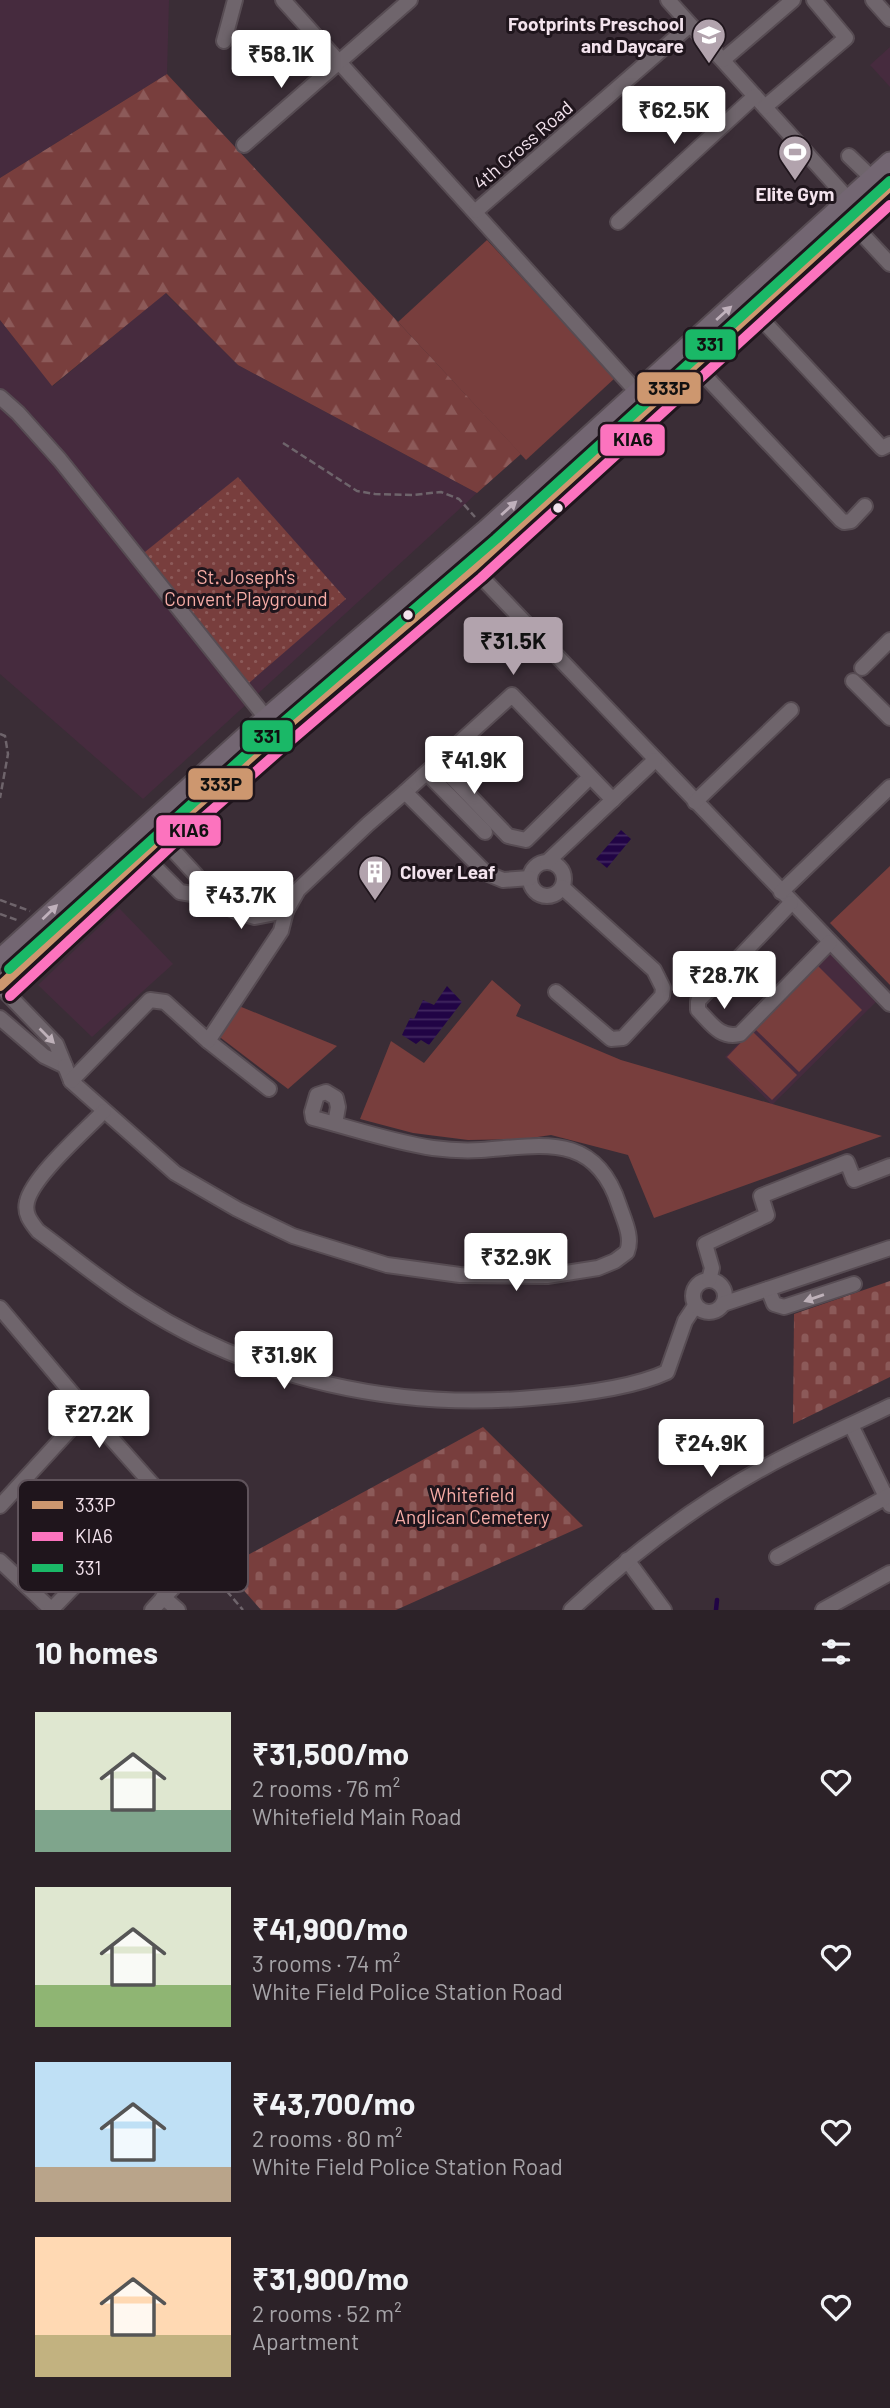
<!DOCTYPE html>
<html lang="en">
<head>
<meta charset="utf-8">
<style>
	body { margin:0; font-family:Barlow,sans-serif; background:#342a30; color:#f1f3f6; height:100vh; display:flex; flex-direction:column; font-size:26px; white-space:nowrap }
	* { box-sizing:border-box; margin:0 }
	p { font-size:23px; color:#a6a4a8 }
	.icon { flex:none; width:38px; height:38px; fill:none; stroke:currentColor; stroke-width:2; stroke-linecap:round; stroke-linejoin:round }
	.map { position:relative; height:1610px; overflow:hidden }
	.panel { display:flex; flex-direction:column; background:#2c2228; flex:1 }
	.panel>* { flex:none }
	.price { position:absolute; translate:-50% -60px; padding:0 16px; border-radius:7px; background:#fff; color:#222; font-size:23px; line-height:46px; filter:drop-shadow(0 2px 4px #0008) }
	.price::after { content:''; position:absolute; left:50%; top:42px; width:21px; height:16px; margin-left:-10px; background:inherit; clip-path:polygon(0 0,100% 0,50% 100%) }
	.price.on { background:#b2a3ad; color:#111 }
	ul { padding:0; list-style:none }
	li { display:flex; align-items:center; gap:21px; height:175px; padding:0 35px }
	li span { display:grid; place-items:center; flex:none; width:196px; height:140px; border-radius:0px; color:#555 }
	li>.icon { margin-inline-start:auto }
	span .icon { width:84px; height:84px; fill:#fffc; stroke-width:1 }
	li b { font-size:30px }
	h2 { display:flex; justify-content:space-between; align-items:center; height:84px; padding:0 35px; font-size:30px }
	.map>svg:first-child { display:block }
	.built { fill:#462b3e }
	.green { fill:#783e3d }
	.forest { fill:url(#forest-firs) }
	.cemetery { fill:url(#cemetery-stones) }
	.park { fill:url(#park-dots) }
	.water { fill:url(#water-rules) }
	.lines { fill:none; stroke-linecap:round; stroke-linejoin:round }
	.stream { stroke:#210445; stroke-width:4.5 }
	.minor-casing { stroke:#574c53; stroke-width:18 }
	.major-casing { stroke:#574c53; stroke-width:23 }
	.path { stroke:#6e646b; stroke-width:2.5; stroke-dasharray:7 3.5; stroke-linecap:butt }
	.minor { stroke:#6f656c; stroke-width:14 }
	.major { stroke:#736672; stroke-width:19 }
	.bus-1-casing { stroke:#1f151c; stroke-width:16 }
	.bus-2-casing { stroke:#1f151c; stroke-width:16 }
	.bus-3-casing { stroke:#1f151c; stroke-width:16 }
	.bus-1 { stroke:#cd976f; stroke-width:10 }
	.bus-2 { stroke:#fc73be; stroke-width:10 }
	.bus-3 { stroke:#1ab867; stroke-width:10 }
	.oneway { fill:#c0b1bc }
	.oneway2 { fill:#beb1b9 }
	.bus-dot { fill:#f3e3ed; stroke:#1f151c; stroke-width:2.5 }
	.labels { text-anchor:middle; stroke-width:6; stroke-linejoin:round; paint-order:stroke }
	.poi-label { font-size:19px; font-weight:bold; fill:#f3e3ed; stroke:#1f151c; text-anchor:end }
	.street-label { font-size:19px; fill:#f3e3ed; stroke:#1f151c }
	.park-label { font-size:19px; fill:#f7aca6; stroke:#1f151c }
	.key { fill:#1f151c; stroke:#5f535b; stroke-width:2 }
	.key-label { font-size:19px; fill:#f3e3ed }
	.line-badge { stroke:#1f151c; stroke-width:2.5 }
	.pale-badge-label { font-size:19px; text-anchor:middle; font-weight:bold; fill:#111 }
</style>
</head>
<body>
<div class="map">
<svg width="890" height="1610" viewBox="0 0 890 1610">
	<defs>
		<pattern id="forest-firs" width="22" height="20" patternUnits="userSpaceOnUse" patternTransform="scale(1.75)"><rect width="22" height="20" fill="#783e3d"/><path d="M5 1l3.5 6h-7zM16 11l3.5 6h-7z" fill="#8c5a59"/></pattern>
		<pattern id="cemetery-stones" width="16" height="16" patternUnits="userSpaceOnUse" patternTransform="scale(1.75)"><rect width="16" height="16" fill="#783e3d"/><path d="M2 7V4a2 2 0 0 1 4 0v3zM10 15v-3a2 2 0 0 1 4 0v3z" fill="#8c5a59"/></pattern>
		<pattern id="park-dots" width="8" height="8" patternUnits="userSpaceOnUse" patternTransform="scale(1.75)"><rect width="8" height="8" fill="#783e3d"/><path d="M2 2h.1M6 6h.1" fill="none" stroke="#8c5a59" stroke-width="1.8" stroke-linecap="round"/></pattern>
		<pattern id="water-rules" width="6" height="5" patternUnits="userSpaceOnUse" patternTransform="scale(1.75)"><rect width="6" height="5" fill="#210445"/><path d="M0 2.5h6" fill="none" stroke="#422860"/></pattern>
	</defs>
	<rect width="100%" height="100%" fill="#3a2d36"/>
	<g class="built">
		<polygon points="0,0 169,0 167,74 0,178"/>
		<polygon points="890,47 890,87 870,65"/>
		<polygon points="165,293 238,365 477,493 143,799 0,674 0,320 53,386"/>
		<polygon points="119,908 173,964 92,1037 38,985"/>
		<polygon points="831,951 879,999 772,1105 725,1057"/>
	</g>
	<g class="green">
		<polygon points="487,240 615,378 526,460 398,322"/>
		<polygon points="890,866 890,985 830,923"/>
		<polygon points="818,966 862,1010 799,1072 755,1029"/>
		<polygon points="492,980 521,1005 516,1016 621,1060 882,1136 654,1218 628,1155 551,1135 524,1139 468,1140 413,1133 360,1119 391,1041 424,1063"/>
		<polygon points="239,1006 337,1046 288,1089 217,1035"/>
		<polygon points="752,1031 797,1075 772,1100 727,1057"/>
	</g>
	<polygon class="forest" points="167,74 521,454 477,493 238,365 166,293 52,386 0,320 0,178"/>
	<g class="cemetery">
		<polygon points="890,1281 890,1377 793,1424 794,1314"/>
		<polygon points="483,1427 583,1526 396,1610 261,1610 224,1568"/>
	</g>
	<polygon class="park" points="238,477 346,599 242,689 135,560"/>
	<g class="water">
		<polygon points="621,830 631,839 607,868 596,859"/>
		<polygon points="447,986 462,1002 429,1045 421,1040 416,1044 402,1035 410,1018 414,1019 423,1000 434,1005"/>
	</g>
	<g class="lines">
		<polyline class="stream" points="716,1610 717,1600"/>
		<g class="minor-casing">
			<g id="minor">
				<polyline points="283,0 637,392"/>
				<polyline points="668,0 848,199"/>
				<polyline points="873,0 890,19"/>
				<polyline points="224,41 235,0"/>
				<polyline points="723,60 793,0"/>
				<polyline points="765,107 846,38 814,0"/>
				<polyline points="244,145 410,0"/>
				<polyline points="849,156 872,178"/>
				<polyline points="476,211 690,25"/>
				<polyline points="618,222 755,96"/>
				<polyline points="851,222 890,264"/>
				<polyline points="753,310 882,448 890,444"/>
				<polyline points="694,364 841,520 844,522 851,521 865,506"/>
				<polyline points="0,397 18,413 60,460 271,724"/>
				<polyline points="467,562 890,1004"/>
				<polyline points="862,668 890,640"/>
				<polyline points="853,681 890,718"/>
				<polyline points="438,763 508,836 526,840 590,777"/>
				<polyline points="427,773 485,832"/>
				<polyline points="405,792 512,695 613,800"/>
				<polyline points="695,802 791,710"/>
				<polyline points="161,837 196,875 204,896"/>
				<polyline points="142,854 180,892 204,896 238,912 255,917 286,911"/>
				<circle cx="547" cy="879" r="17"/>
				<polyline points="547,862 655,760"/>
				<polyline points="781,892 890,787"/>
				<path d="M791,903L698,1001V1010C711,1023 720,1039 740,1034L830,942"/>
				<polyline points="0,986 56,1044 65,1066 44,1056 0,1018"/>
				<polyline points="556,992 611,1039 623,1038 662,996 663,988 654,970 562,887"/>
				<polyline points="208,1041 269,1089"/>
				<path d="M65,1066L71,1081L175,1173L237,1209L293,1236L387,1265L460,1275L547,1276L598,1268L615,1261L627,1252C633,1237 624,1220 619,1205C595,1131 541,1146 481,1150C465,1151 448,1150 433,1148C392,1142 352,1128 313,1118L312,1112L317,1095L326,1092L336,1098L338,1107L335,1124"/>
				<polyline points="71,1081 150,1000 165,1002 208,1041 281,931 286,911 298,890 368,824 405,792 486,873 503,880 530,878"/>
				<path d="M104,1111C85,1131 32,1177 27,1202C24,1214 31,1222 38,1231C72,1256 105,1284 141,1306C257,1380 396,1410 532,1398C572,1395 631,1389 667,1372L685,1321L695,1306"/>
				<circle cx="709" cy="1296" r="16"/>
				<polyline points="709,1280 712,1268 705,1244 767,1215 761,1196 847,1162 854,1180 890,1166"/>
				<polyline points="768,1289 774,1304 784,1307 854,1284"/>
				<polyline points="723,1304 890,1248"/>
				<polyline points="0,1308 87,1411 225,1566"/>
				<polyline points="851,1425 890,1505"/>
				<polyline points="0,1506 87,1411"/>
				<polyline points="777,1557 890,1495"/>
				<polyline points="627,1560 664,1610"/>
				<polyline points="0,1561 52,1610"/>
				<polyline points="163,1597 178,1610"/>
				<polyline points="51,1610 163,1494"/>
				<polyline points="152,1610 210,1548"/>
				<path d="M571,1610C630,1555 694,1506 765,1467C805,1445 849,1426 890,1406"/>
				<polyline points="823,1610 890,1573"/>
			</g>
		</g>
		<g class="major-casing">
			<g id="major">
				<polyline points="0,959 249,733 487,529 890,162"/>
				<polyline points="0,986 161,837 278,733 472,568 890,186"/>
			</g>
		</g>
		<g class="path">
			<polyline points="283,443 357,491 375,494 413,495 441,492 459,499 475,517"/>
			<polyline points="0,734 5,736 8,754 0,798"/>
			<polyline points="0,900 30,911"/>
			<polyline points="0,914 17,920"/>
			<polyline points="213,1575 243,1610"/>
		</g>
		<use href="#minor" class="minor"/>
		<use href="#major" class="major"/>
		<g class="bus-1-casing">
			<polyline id="bus-1" points="0,986 161,837 278,733 472,568 890,186"/>
		</g>
		<g class="bus-2-casing">
			<polyline id="bus-2" points="10,996 170,847 287,744 481,578 890,205"/>
		</g>
		<g class="bus-3-casing">
			<polyline id="bus-3" points="9,969 258,744 496,539 890,181"/>
		</g>
		<use href="#bus-1" class="bus-1"/>
		<use href="#bus-2" class="bus-2"/>
		<use href="#bus-3" class="bus-3"/>
	</g>
	<defs><path id="oneway-solid" d="M-6-.8H1V-3.2L6.5 0L1 3.2V.8H-6Z" transform="scale(1.75)"/></defs>
	<g class="oneway">
		<use href="#oneway-solid" transform="translate(724 313) rotate(-42)"/>
		<use href="#oneway-solid" transform="translate(509 508) rotate(-42)"/>
		<use href="#oneway-solid" transform="translate(50 912) rotate(-44)"/>
	</g>
	<g class="oneway2">
		<use href="#oneway-solid" transform="translate(47 1036) rotate(45)"/>
		<use href="#oneway-solid" transform="translate(814 1298) rotate(161)"/>
	</g>
	<defs>
		<g id="school-pin" transform="scale(1.75)"><path d="M0 17L-7.5 6A9.5 9.5 0 1 1 7.5 6Z" fill="#b2a3ad" stroke="#1f151c"/><path d="M0-5L7-2L0 1L-7-2ZM-4 1L0 2.5L4 1V4Q0 6-4 4Z" fill="#fff"/></g>
		<g id="stadium-pin" transform="scale(1.75)"><path d="M0 17L-7.5 6A9.5 9.5 0 1 1 7.5 6Z" fill="#b2a3ad" stroke="#1f151c"/><path d="M0-5a6.5 5 0 1 0 0 10a6.5 5 0 1 0 0-10ZM-3.5-1.8h7v3.6h-7Z" fill="#fff"/></g>
		<g id="building-pin" transform="scale(1.75)"><path d="M0 17L-7.5 6A9.5 9.5 0 1 1 7.5 6Z" fill="#b2a3ad" stroke="#1f151c"/><path d="M-4-6H4V6H1V3H-1V6H-4ZM-2.5-4.3h1.7v1.8h-1.7ZM.8-4.3h1.7v1.8H.8ZM-2.5-1h1.7V.8h-1.7ZM.8-1h1.7V.8H.8Z" fill="#fff"/></g>
	</defs>
	<g fill-rule="evenodd">
		<use href="#school-pin" x="709" y="35"/>
		<use href="#stadium-pin" x="795" y="152"/>
		<use href="#building-pin" x="375" y="872"/>
	</g>
	<g class="bus-dot">
		<circle cx="558" cy="508" r="6"/>
		<circle cx="408" cy="615" r="6"/>
	</g>
	<g class="labels">
		<g class="poi-label">
			<text x="684" y="31">Footprints Preschool<tspan x="684" dy="22">and Daycare</tspan></text>
			<text x="795" y="201" text-anchor="middle">Elite Gym</text>
			<text x="400" y="879" text-anchor="start">Clover Leaf</text>
		</g>
		<g class="street-label">
			<text transform="translate(523 145) rotate(-41)" y="7">4th Cross Road</text>
		</g>
		<g class="park-label">
			<text x="246" y="584">St. Joseph's<tspan x="246" dy="22">Convent Playground</tspan></text>
			<text x="472" y="1502">Whitefield<tspan x="472" dy="22">Anglican Cemetery</tspan></text>
		</g>
	</g>
	<rect x="18" y="1480" width="230" height="112" rx="10" class="key"/>
	<rect x="32" y="1501" width="31" height="8" fill="#cd976f"/>
	<rect x="32" y="1532" width="31" height="9" fill="#fc73be"/>
	<rect x="32" y="1564" width="31" height="8" fill="#1ab867"/>
	<g class="key-label">
		<text x="75" y="1512">333P</text>
		<text x="75" y="1543">KIA6</text>
		<text x="75" y="1575">331</text>
	</g>
	<g class="line-badge">
		<rect x="684" y="328" width="53" height="33" rx="7" fill="#1ab867"/>
		<rect x="636" y="371" width="66" height="34" rx="7" fill="#cd976f"/>
		<rect x="599" y="423" width="67" height="34" rx="7" fill="#fc73be"/>
		<rect x="241" y="719" width="53" height="34" rx="7" fill="#1ab867"/>
		<rect x="187" y="767" width="67" height="34" rx="7" fill="#cd976f"/>
		<rect x="155" y="814" width="67" height="33" rx="7" fill="#fc73be"/>
	</g>
	<g class="pale-badge-label">
		<text x="710" y="351">331</text>
		<text x="669" y="395">333P</text>
		<text x="633" y="446">KIA6</text>
		<text x="267" y="743">331</text>
		<text x="221" y="791">333P</text>
		<text x="189" y="837">KIA6</text>
	</g>
</svg>
<b class="price" style="left:281px;top:90px">₹58.1K</b>
<b class="price" style="left:674px;top:146px">₹62.5K</b>
<b class="price on" style="left:513px;top:677px">₹31.5K</b>
<b class="price" style="left:474px;top:796px">₹41.9K</b>
<b class="price" style="left:241px;top:931px">₹43.7K</b>
<b class="price" style="left:724px;top:1011px">₹28.7K</b>
<b class="price" style="left:516px;top:1293px">₹32.9K</b>
<b class="price" style="left:284px;top:1391px">₹31.9K</b>
<b class="price" style="left:99px;top:1450px">₹27.2K</b>
<b class="price" style="left:711px;top:1479px">₹24.9K</b>
</div>
<section class="panel">
<h2>10 homes<svg class="icon" aria-label="filters" viewBox="0 0 24 24"><path d="M4 7h16M4 17h16"/><circle cx="9" cy="7" r="2"/><circle cx="15" cy="17" r="2"/></svg></h2>
<ul>
<li><span style="background:linear-gradient(#dfe7d0 70%,#7fa58c 0)"><svg class="icon" aria-label="home" viewBox="0 0 24 24"><path d="M3 11l9-7 9 7M6 9v11h12V9"/></svg></span><div><b>₹31,500/mo</b><p>2 rooms · 76 m²</p><p>Whitefield Main Road</p></div><svg class="icon" aria-label="heart" viewBox="0 0 24 24"><path d="M12 20l-8-8c-3-5 5-10 8-4 3-6 11-1 8 4z"/></svg></li>
<li><span style="background:linear-gradient(#dfe7d0 70%,#8fb573 0)"><svg class="icon" aria-label="home" viewBox="0 0 24 24"><path d="M3 11l9-7 9 7M6 9v11h12V9"/></svg></span><div><b>₹41,900/mo</b><p>3 rooms · 74 m²</p><p>White Field Police Station Road</p></div><svg class="icon" aria-label="heart" viewBox="0 0 24 24"><path d="M12 20l-8-8c-3-5 5-10 8-4 3-6 11-1 8 4z"/></svg></li>
<li><span style="background:linear-gradient(#bfe0f5 75%,#b9a48a 0)"><svg class="icon" aria-label="home" viewBox="0 0 24 24"><path d="M3 11l9-7 9 7M6 9v11h12V9"/></svg></span><div><b>₹43,700/mo</b><p>2 rooms · 80 m²</p><p>White Field Police Station Road</p></div><svg class="icon" aria-label="heart" viewBox="0 0 24 24"><path d="M12 20l-8-8c-3-5 5-10 8-4 3-6 11-1 8 4z"/></svg></li>
<li><span style="background:linear-gradient(#ffd9b3 70%,#c2b280 0)"><svg class="icon" aria-label="home" viewBox="0 0 24 24"><path d="M3 11l9-7 9 7M6 9v11h12V9"/></svg></span><div><b>₹31,900/mo</b><p>2 rooms · 52 m²</p><p>Apartment</p></div><svg class="icon" aria-label="heart" viewBox="0 0 24 24"><path d="M12 20l-8-8c-3-5 5-10 8-4 3-6 11-1 8 4z"/></svg></li>
</ul>
</section>
</body>
</html>
